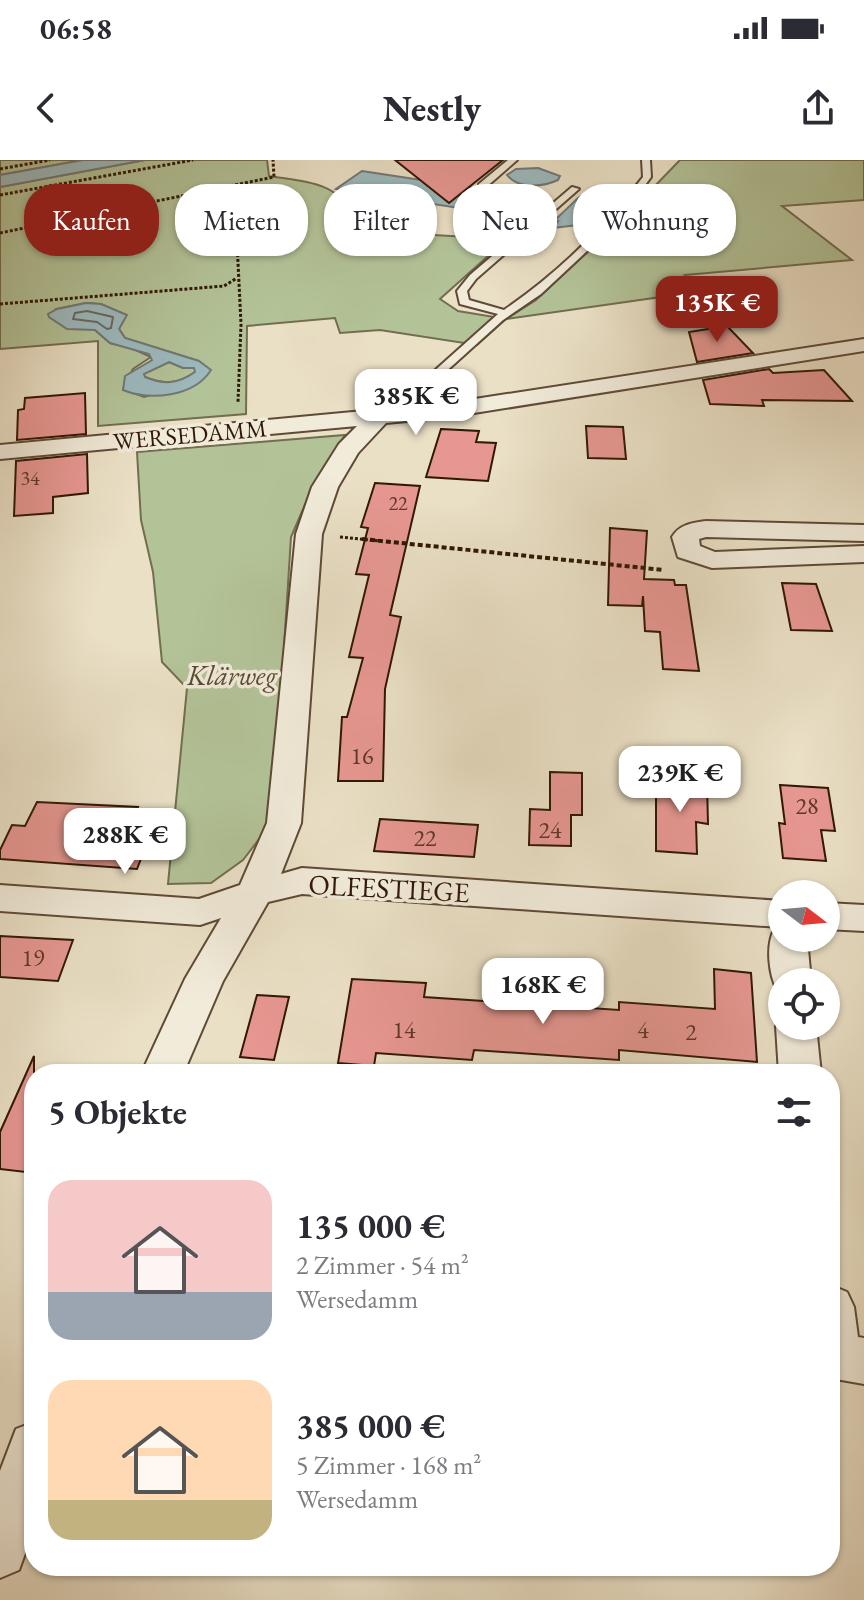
<!DOCTYPE html>
<html lang="de">
<head>
<meta charset="utf-8">
<style>
	body { margin:0; font-family:"EB Garamond",serif; background:#f7f7f7; color:#2b2b33; height:100vh; display:flex; flex-direction:column; font-size:30px; white-space:nowrap }
	* { box-sizing:border-box; margin:0 }
	p { font-size:26px; color:#7c7c81 }
	.icon { flex:none; width:44px; height:44px; fill:none; stroke:currentColor; stroke-width:2; stroke-linecap:round; stroke-linejoin:round }
	.map { position:relative; flex:1; overflow:hidden }
	.panel { position:absolute; left:24px; top:904px; width:816px; height:512px; display:flex; flex-direction:column; background:#fff; border-radius:32px; box-shadow:0 2px 6px #0004 }
	.panel>* { flex:none }
	.top-card { position:absolute; left:24px; top:24px; width:816px; height:72px; display:flex; gap:16px }
	.needle { width:52px; rotate:106deg }
	.tools { position:absolute; left:768px; top:720px; display:grid; gap:16px }
	.tools a { display:grid; place-items:center; width:72px; height:72px; border-radius:50%; background:#fff; box-shadow:0 2px 6px #0004; font-size:40px }
	.price { position:absolute; translate:-50% -68px; padding:0 18px; border-radius:16px; background:#fff; color:#222; font-size:26px; line-height:52px; filter:drop-shadow(0 2px 4px #0008) }
	.price::after { content:''; position:absolute; left:50%; top:48px; width:24px; height:18px; margin-left:-12px; background:inherit; clip-path:polygon(0 0,100% 0,50% 100%) }
	.price.active { background:#8f2418; color:#fff }
	ul { padding:0; list-style:none }
	li { display:flex; align-items:center; gap:24px; height:200px; padding:0 24px }
	li span { display:grid; place-items:center; flex:none; width:224px; height:160px; border-radius:24px; color:#555 }
	li>.icon { margin-inline-start:auto }
	span .icon { width:96px; height:96px; fill:#fffc; stroke-width:1 }
	li b { font-size:34px }
	h2 { display:flex; justify-content:space-between; align-items:center; height:96px; padding:0 24px; font-size:34px }
	.chip { padding:0 28px; border-radius:32px; background:#fff; box-shadow:0 2px 6px #0004; font-size:28px; line-height:72px }
	.chip.active { background:#8f2418; color:#fff }
	.status { display:flex; justify-content:space-between; align-items:center; height:56px; padding:0 40px; background:#fff; direction:ltr }
	.status svg { height:22px; fill:currentColor }
	header { display:flex; justify-content:space-between; align-items:center; height:104px; padding:0 24px; background:#fff; font-size:36px; font-weight:800 }
	.map>svg:first-child { display:block }
	.green { fill:#b3c398; stroke:#726e4f; stroke-width:2; fill-rule:evenodd }
	.water { fill:#9dbabf; stroke:#727975; stroke-width:2; fill-rule:evenodd }
	.lines { fill:none; stroke-linecap:round; stroke-linejoin:round }
	.shore { stroke:#676962; stroke-width:2 }
	.building { fill:#e79792; stroke:#311806; stroke-width:2 }
	.lane-casing { stroke:#5f4a36; stroke-width:4 }
	.street-casing { stroke:#5f4a36; stroke-width:4 }
	.path-far1 { stroke:#311806; stroke-width:3; stroke-dasharray:3 2; stroke-linecap:butt }
	.path { stroke:#311806; stroke-width:4; stroke-dasharray:5 3; stroke-linecap:butt }
	.lane { fill:#f1ebda; fill-rule:evenodd }
	.street { fill:#f1ebda; fill-rule:evenodd }
	.labels { text-anchor:middle; stroke-width:7; stroke-linejoin:round; paint-order:stroke }
	.far-number-label { font-size:20px; fill:#5e3829 }
	.far-street-label { font-size:24px; fill:#311806; stroke:#f1ebda }
	.number-label { font-size:24px; fill:#5e3829 }
	.park-label { font-size:28px; font-style:italic; fill:#584b32; stroke:#f1ebda }
	.street-label { font-size:28px; fill:#311806; stroke:#f1ebda }
</style>
</head>
<body>
<div class="status"><b>06:58</b><svg viewBox="0 0 49 12"><path d="M0 12V9h3v3zM5 12V6h3v6zM10 12V3h3v9zM15 12V0h3v12zM26 1h20v11H26zM47 4h2v5h-2z"/></svg></div>
<header><svg class="icon" aria-label="back" viewBox="0 0 24 24"><path d="M15 5l-7 7 7 7"/></svg>Nestly<svg class="icon" aria-label="share" viewBox="0 0 24 24"><path d="M12 15V3M7 8l5-5 5 5M5 13v7h14v-7"/></svg></header>
<div class="map">
<svg width="864" height="1440" viewBox="0 0 864 1440">
	<rect width="100%" height="100%" fill="#eae0c6"/>
	<filter id="stains"><feTurbulence type="fractalNoise" baseFrequency=".0025" numOctaves="4"/><feColorMatrix values="0 0 0 0 .2 0 0 0 0 .09 0 0 0 0 .02 0 0 0 .5 -.17"/></filter>
	<radialGradient id="worn" r=".72"><stop offset=".6" stop-color="#630" stop-opacity="0"/><stop offset="1" stop-color="#630" stop-opacity=".3"/></radialGradient>
	<g class="green">
		<polygon points="0,0 83,0 0,15"/>
		<path d="M145,0H267L269,16C299,21 338,21 350,53L402,52L415,74L507,79L440,139L458,151L506,159L536,140L619,63L680,0H864V40L782,46L852,100L685,115L703,131L506,159L477,185L380,170L340,173L335,158L247,166L246,254L98,266V181L0,189V27ZM86,143L101,144L126,155L119,169L125,178L199,201L201,221L144,237L123,229L133,209L151,197L131,188L110,183L95,170L57,149Z"/>
		<path d="M169,202L183,208H195V212C178,224 164,225 145,217L143,214Z"/>
		<polygon points="345,275 313,326 291,377 273,661 243,700 211,723 168,724 187,528 162,502 153,412 141,360 137,292"/>
	</g>
	<g class="water">
		<polygon points="83,0 145,0 0,27 0,15"/>
		<path d="M538,8L560,16L558,20C543,27 518,29 507,15L516,9Z"/>
		<polygon points="362,11 527,36 504,55 336,29"/>
		<polygon points="591,31 609,42 586,64 553,68 558,61 555,60 578,38"/>
		<path d="M86,143L101,144L127,155L119,169L125,178L199,201L211,210C194,237 150,241 123,230L125,216L152,200L149,194L110,183L95,170L67,169L49,157L48,154L57,149ZM169,202L183,208H194L195,212C178,224 164,225 145,217L144,214Z"/>
	</g>
	<g class="lines">
		<polygon class="shore" points="87,151 113,157 111,168 107,169 97,162 73,159 75,153"/>
	</g>
	<g class="building">
		<polygon points="395,0 503,0 449,43"/>
		<polygon points="727,166 753,193 697,202 689,172"/>
		<polygon points="769,209 773,213 824,210 852,241 762,240 764,246 710,244 703,220"/>
		<polygon points="85,233 86,274 17,280 18,250 24,249 25,238"/>
		<polygon points="586,266 623,267 626,299 588,298"/>
		<polygon points="441,269 479,271 476,282 496,283 488,321 426,317"/>
		<polygon points="87,294 88,333 53,337 53,353 14,356 16,301"/>
		<polygon points="375,323 420,326 390,455 401,457 385,529 383,621 338,621 342,557 347,557 363,498 349,497 369,415 356,414 368,368 361,367"/>
		<polygon points="610,368 647,371 644,419 674,420 675,425 686,425 699,511 663,509 660,472 645,471 643,436 642,446 608,445"/>
		<polygon points="782,423 816,424 832,471 791,470"/>
		<polygon points="550,612 582,613 582,655 571,655 571,686 529,685 530,649 550,650"/>
		<polygon points="656,618 707,622 708,664 696,662 697,694 656,691"/>
		<polygon points="780,625 828,628 835,671 821,670 826,701 783,698 779,663 785,664"/>
		<polygon points="37,642 138,647 131,663 154,665 137,709 0,699 0,690 12,665 25,666"/>
		<polygon points="380,659 478,665 474,697 374,691"/>
		<polygon points="0,776 73,780 58,821 0,817"/>
		<polygon points="714,809 751,813 757,902 619,890 619,900 474,890 472,900 376,893 374,906 338,903 352,819 426,823 424,837 619,850 619,842 715,849"/>
		<polygon points="257,835 289,837 274,900 240,897"/>
		<polygon points="34,896 34,1013 0,1009 0,972"/>
	</g>
	<g class="lines">
		<g class="lane-casing">
			<g id="lane">
				<polygon points="508,0 517,0 485,28 479,28 479,24"/>
				<path d="M642,0H650L651,17L617,63L541,134L503,160L421,234L383,259H375V255L413,230L498,154L460,144L457,131L470,115L519,73L469,66L466,61L524,68L572,27L579,29L476,119L467,131L469,140L504,150C558,113 604,68 643,17Z"/>
			</g>
		</g>
		<g class="street-casing">
			<g id="street">
				<path d="M864,179V191L449,257L386,263L358,293L338,327L322,374L301,663L281,714L302,708L782,741V778H807L811,822H782V833L778,832C769,816 765,785 775,768L779,767L302,734L268,742L223,821L183,914H141L185,819L221,758L200,765L0,751V725L199,739L240,725L267,663L296,374L312,327L339,284L357,266L0,299V285L449,243Z"/>
				<path d="M706,361L864,365V381L706,377L699,379L700,386L715,392L864,386V402L712,408L678,397L672,377C680,364 692,363 706,361Z"/>
				<polygon points="826,743 864,745 864,771 826,769"/>
				<polygon points="782,855 782,866 816,866 821,914 779,914 776,866"/>
				<polygon points="830,1125 847,1132 854,1147 858,1177 864,1178 864,1224 830,1218"/>
				<polygon points="34,1262 34,1369 19,1410 0,1418 0,1311 16,1269"/>
			</g>
		</g>
		<g class="path-far1">
			<polyline points="0,9 50,0"/>
			<polyline points="0,35 193,0"/>
			<polyline points="195,35 237,82 241,164 238,242"/>
			<polyline points="0,73 274,17 273,0"/>
			<polyline points="0,144 224,126 237,118"/>
			<polyline points="340,377 381,381"/>
		</g>
		<polyline class="path" points="362,379 664,410"/>
		<use href="#lane" class="lane"/>
		<use href="#street" class="street"/>
	</g>
	<g class="labels">
		<g class="far-number-label">
			<text x="30" y="325">34</text>
			<text x="398" y="350">22</text>
		</g>
		<g class="far-street-label">
			<text transform="translate(190 275) rotate(-5)" y="8">WERSEDAMM</text>
		</g>
		<g class="number-label">
			<text x="362" y="604">16</text>
			<text x="807" y="654">28</text>
			<text x="550" y="678">24</text>
			<text x="425" y="686">22</text>
			<text x="33" y="806">19</text>
			<text x="404" y="878">14</text>
			<text x="643" y="878">4</text>
			<text x="691" y="880">2</text>
		</g>
		<g class="park-label">
			<text x="232" y="525">Klärweg</text>
		</g>
		<g class="street-label">
			<text transform="translate(389 728) rotate(3)" y="10">OLFESTIEGE</text>
		</g>
	</g>
	<rect width="100%" height="100%" filter="url(#stains)"/>
	<rect width="100%" height="100%" fill="url(#worn)"/>
</svg>
<div class="tools">
<a><svg class="needle" viewBox="-14 -14 28 28"><path d="M0-13l5 13h-10z" fill="#e53935"/><path d="M0 13l5-13h-10z" fill="#7c7c81"/></svg></a>
<a><svg class="icon" aria-label="locate" viewBox="0 0 24 24"><circle cx="12" cy="12" r="6"/><path d="M12 2v4M12 18v4M2 12h4M18 12h4"/></svg></a>
</div>
<b class="price active" style="left:717px;top:184px">135K €</b>
<b class="price" style="left:416px;top:277px">385K €</b>
<b class="price" style="left:680px;top:654px">239K €</b>
<b class="price" style="left:125px;top:716px">288K €</b>
<b class="price" style="left:543px;top:866px">168K €</b>
<div class="top-card">
<a class="chip active">Kaufen</a>
<a class="chip">Mieten</a>
<a class="chip">Filter</a>
<a class="chip">Neu</a>
<a class="chip">Wohnung</a>
</div>
<section class="panel">
<h2>5 Objekte<svg class="icon" aria-label="filters" viewBox="0 0 24 24"><path d="M4 7h16M4 17h16"/><circle cx="9" cy="7" r="2"/><circle cx="15" cy="17" r="2"/></svg></h2>
<ul>
<li><span style="background:linear-gradient(#f6c9c9 70%,#9aa5b1 0)"><svg class="icon" aria-label="home" viewBox="0 0 24 24"><path d="M3 11l9-7 9 7M6 9v11h12V9"/></svg></span><div><b>135 000 €</b><p>2 Zimmer · 54 m²</p><p>Wersedamm</p></div></li>
<li><span style="background:linear-gradient(#ffd9b3 75%,#c2b280 0)"><svg class="icon" aria-label="home" viewBox="0 0 24 24"><path d="M3 11l9-7 9 7M6 9v11h12V9"/></svg></span><div><b>385 000 €</b><p>5 Zimmer · 168 m²</p><p>Wersedamm</p></div></li>
</ul>
</section>
</div>
</body>
</html>
